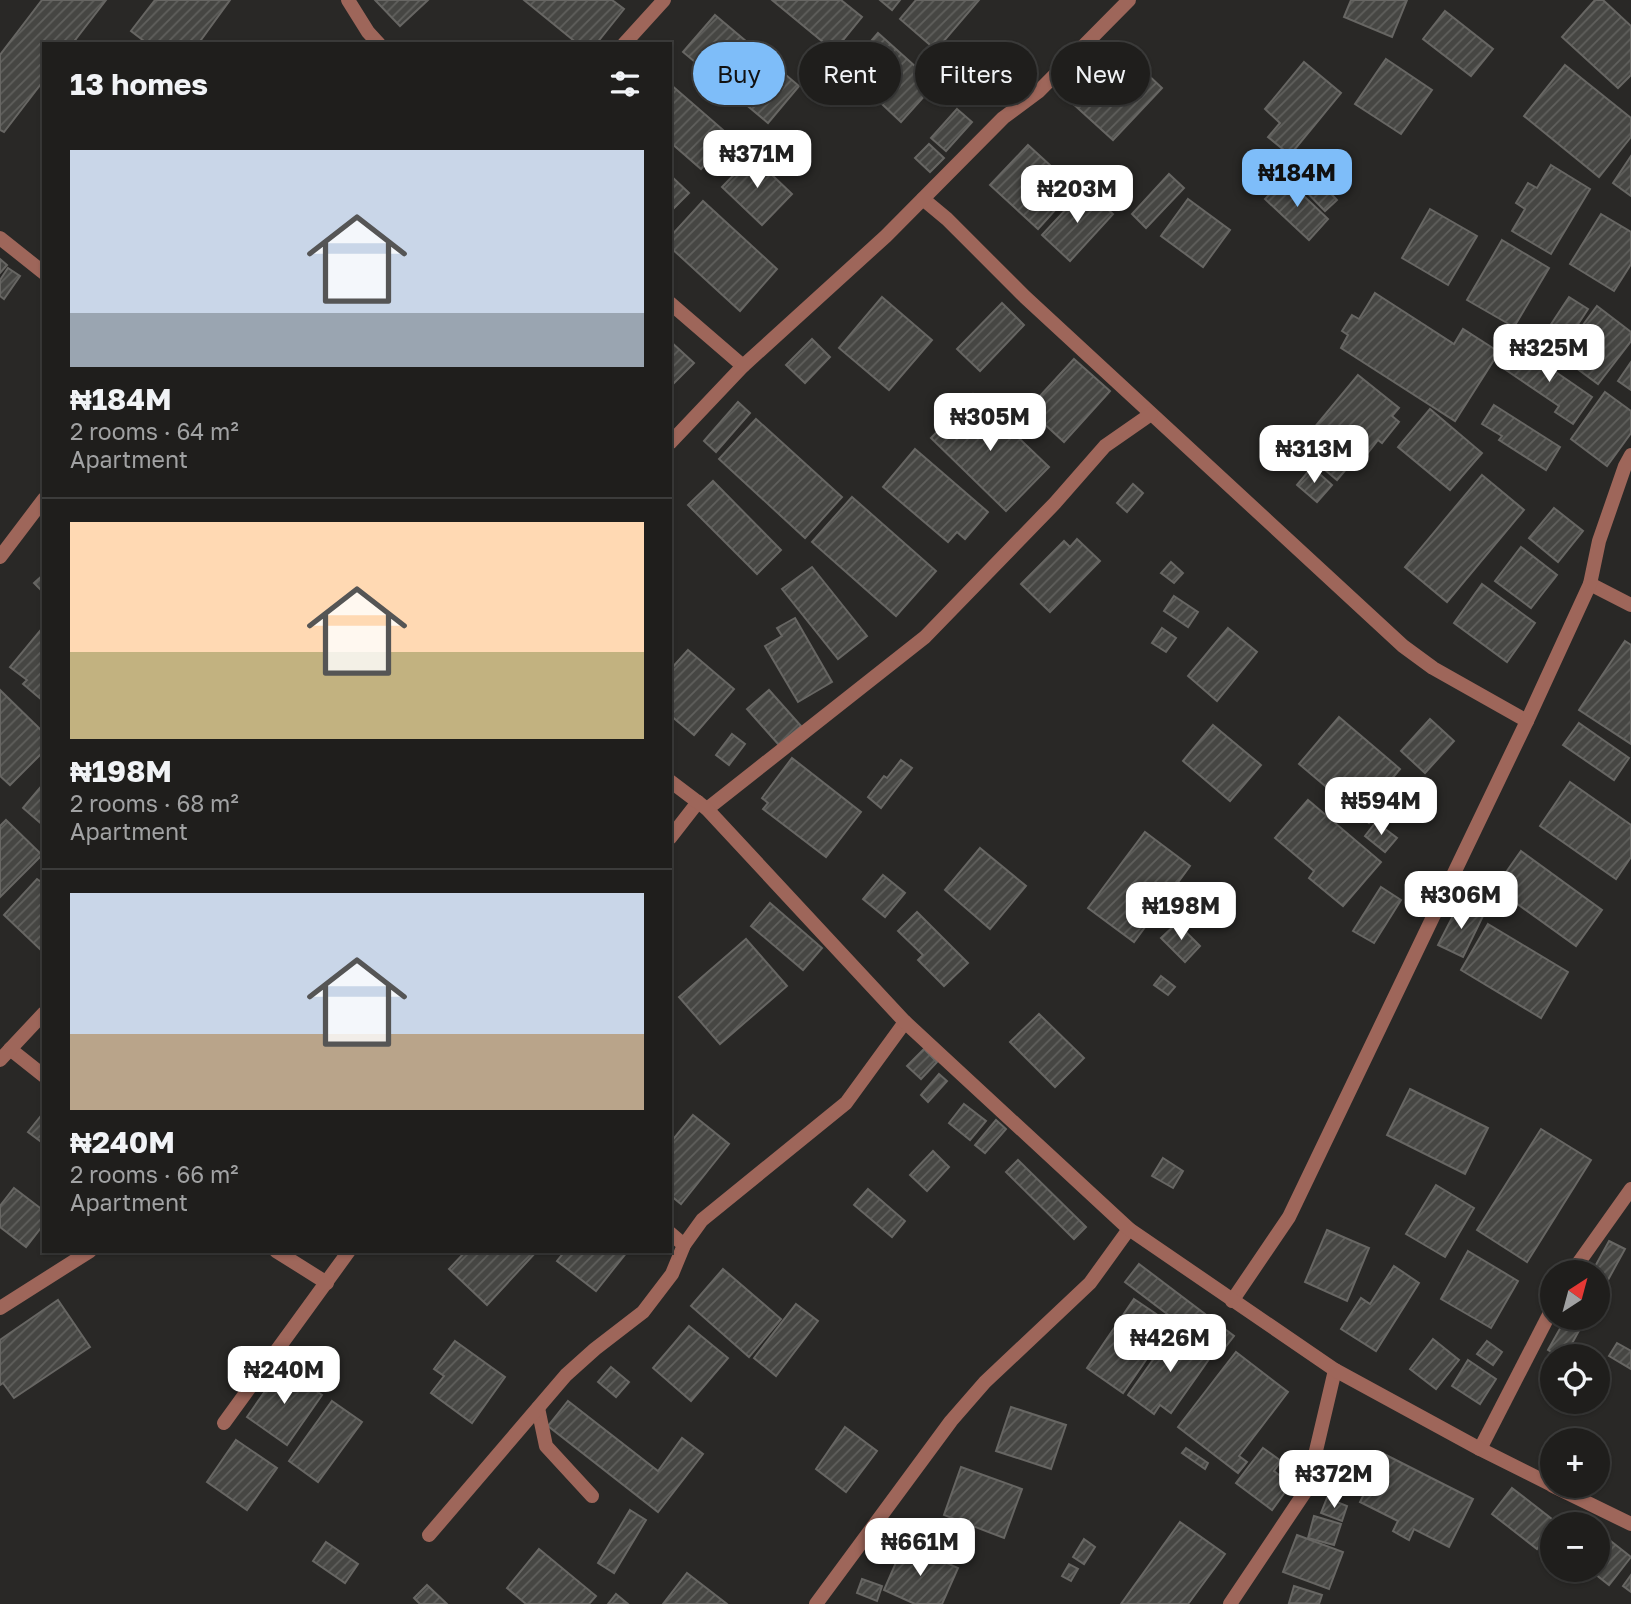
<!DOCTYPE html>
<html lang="en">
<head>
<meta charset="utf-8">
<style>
	body { margin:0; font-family:"Golos Text",sans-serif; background:#2c2b29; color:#f1f3f6; height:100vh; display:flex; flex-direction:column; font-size:26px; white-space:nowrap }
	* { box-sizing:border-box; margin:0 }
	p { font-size:23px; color:#a1a2a3 }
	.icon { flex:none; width:38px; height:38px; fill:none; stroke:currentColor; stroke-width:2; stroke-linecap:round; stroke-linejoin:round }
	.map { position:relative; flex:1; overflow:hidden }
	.details { position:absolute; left:42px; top:42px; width:630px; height:1211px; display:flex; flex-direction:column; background:#1f1e1c; border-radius:0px; box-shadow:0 2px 5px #0004,0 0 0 2px #3c3c3b }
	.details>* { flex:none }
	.banner { position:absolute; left:693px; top:42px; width:665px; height:63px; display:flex; gap:14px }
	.needle { width:46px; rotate:36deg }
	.fabs { position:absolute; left:1540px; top:1260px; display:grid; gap:14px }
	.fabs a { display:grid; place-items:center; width:70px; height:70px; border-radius:50%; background:#1f1e1c; box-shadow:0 2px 5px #0004,0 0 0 2px #3c3c3b; font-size:35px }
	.price { position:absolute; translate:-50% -60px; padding:0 16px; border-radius:14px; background:#fff; color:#222; font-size:23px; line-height:46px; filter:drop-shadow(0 2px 4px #0008) }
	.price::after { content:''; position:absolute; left:50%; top:42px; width:21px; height:16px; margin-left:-10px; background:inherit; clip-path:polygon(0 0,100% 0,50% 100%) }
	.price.active { background:#7ebdf9; color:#111 }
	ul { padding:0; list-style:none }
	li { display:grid; align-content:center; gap:14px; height:371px; padding:0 28px }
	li+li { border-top:2px solid #3c3c3b }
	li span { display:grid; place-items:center; height:217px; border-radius:0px; color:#555 }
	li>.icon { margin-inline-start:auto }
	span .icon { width:126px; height:126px; fill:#fffc; stroke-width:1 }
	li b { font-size:30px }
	h2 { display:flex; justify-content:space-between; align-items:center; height:84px; padding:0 28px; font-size:30px }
	.pill { padding:0 24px; border-radius:32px; background:#1f1e1c; box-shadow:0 2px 5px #0004,0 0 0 2px #3c3c3b; font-size:24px; line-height:63px }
	.pill.active { background:#7ebdf9; color:#111 }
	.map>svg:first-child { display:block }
	.building { fill:url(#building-hatch); stroke:#676663; stroke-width:2 }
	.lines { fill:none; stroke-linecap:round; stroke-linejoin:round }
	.minor { stroke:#9e665a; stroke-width:14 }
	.tertiary { stroke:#9e665a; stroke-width:14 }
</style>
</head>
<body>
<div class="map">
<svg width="1631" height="1604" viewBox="0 0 1631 1604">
	<defs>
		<pattern id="building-hatch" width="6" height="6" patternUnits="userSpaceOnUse" patternTransform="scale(1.75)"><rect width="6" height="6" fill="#464643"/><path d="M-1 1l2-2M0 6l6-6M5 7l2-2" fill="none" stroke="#60605d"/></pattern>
	</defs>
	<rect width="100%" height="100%" fill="#292826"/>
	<g class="building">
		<polygon points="42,0 106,0 72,44 44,44 44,80 4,132 0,130 0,55"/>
		<polygon points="155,0 230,0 198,44 148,44 131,31"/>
		<polygon points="375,0 428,0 400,26"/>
		<polygon points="524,0 612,0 624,9 596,44 578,44"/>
		<polygon points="772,0 841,0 862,17 834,51"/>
		<polygon points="880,0 900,0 892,10"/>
		<polygon points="916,0 979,0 936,50 900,19"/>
		<polygon points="1351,0 1407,0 1392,37 1344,17"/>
		<polygon points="1595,0 1603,0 1631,26 1631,75 1618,88 1562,37"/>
		<polygon points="1445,11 1493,49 1471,76 1423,39"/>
		<polygon points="715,15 799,86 768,123 683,52"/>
		<polygon points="878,33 935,84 901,122 846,70"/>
		<polygon points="1129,48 1150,68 1146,73 1162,88 1113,140 1071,102 1091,81 1095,84"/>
		<polygon points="1386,59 1432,90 1401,134 1355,104"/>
		<polygon points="1304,62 1341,93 1290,155 1268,137 1280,123 1265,109"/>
		<polygon points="1565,65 1631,118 1631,137 1599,177 1524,116"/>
		<polygon points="670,84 730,136 701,169 670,142"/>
		<polygon points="957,109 972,122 946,151 931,138"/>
		<polygon points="929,144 944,158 930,172 915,158"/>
		<polygon points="1028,145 1075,188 1038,229 990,185"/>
		<polygon points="752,156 792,194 762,225 722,187"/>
		<polygon points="1631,156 1631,196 1613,183"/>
		<polygon points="1551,165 1590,189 1551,254 1512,231 1525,209 1516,203 1528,183 1537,188"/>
		<polygon points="1305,166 1337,200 1325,211 1293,178"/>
		<polygon points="1169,174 1184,188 1146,228 1132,214"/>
		<polygon points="670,175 689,193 670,212"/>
		<polygon points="1285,178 1328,219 1309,240 1265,199"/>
		<polygon points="1085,189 1113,214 1070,261 1042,235"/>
		<polygon points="1188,199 1230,230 1203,267 1161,236"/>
		<polygon points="703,201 777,269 740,311 670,247 670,237"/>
		<polygon points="1430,209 1477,236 1448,285 1402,258"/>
		<polygon points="1601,214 1631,232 1631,264 1614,291 1570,264"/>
		<polygon points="1502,240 1549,268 1514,327 1467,300"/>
		<polygon points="0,259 7,265 0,273"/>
		<polygon points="8,268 20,276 4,299 0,296 0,280"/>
		<polygon points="1375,293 1454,344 1463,329 1499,352 1455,421 1341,348 1348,335 1342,331 1352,315 1359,319"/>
		<polygon points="882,297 932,340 889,390 839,348"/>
		<polygon points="1569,297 1588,309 1561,350 1542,338"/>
		<polygon points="1002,303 1024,325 980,371 957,349"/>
		<polygon points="1597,306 1631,332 1631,341 1598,384 1560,356"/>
		<polygon points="812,339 830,357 805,383 786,365"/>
		<polygon points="670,341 694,363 670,387"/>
		<polygon points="1518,346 1592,397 1573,424 1555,412 1559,406 1503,368"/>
		<polygon points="1074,359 1110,391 1064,442 1028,409"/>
		<polygon points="1631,362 1631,390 1618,381"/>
		<polygon points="1358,375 1399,408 1392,416 1399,422 1382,443 1378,440 1363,459 1358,455 1337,480 1304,452 1319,433 1314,428"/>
		<polygon points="1605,392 1631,411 1631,433 1607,466 1571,439"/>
		<polygon points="973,394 1049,467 1006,511 931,438"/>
		<polygon points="738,402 750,413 716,452 704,441"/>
		<polygon points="1494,405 1560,447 1546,470 1499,440 1502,436 1482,424"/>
		<polygon points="1430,409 1482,453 1450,490 1398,447"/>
		<polygon points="756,419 842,497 805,538 719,459"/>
		<polygon points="915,449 988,512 965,539 957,532 948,542 883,487"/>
		<polygon points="1312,467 1332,485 1317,502 1297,485"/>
		<polygon points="1482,475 1524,510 1447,602 1405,567"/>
		<polygon points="713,481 781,550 757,574 688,505"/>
		<polygon points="1133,484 1143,493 1127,512 1117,503"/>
		<polygon points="852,497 936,571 896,616 812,542"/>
		<polygon points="1554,508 1583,531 1558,562 1529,538"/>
		<polygon points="1077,539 1100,561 1050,612 1021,584 1064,541 1070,547"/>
		<polygon points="1521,547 1557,575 1531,608 1495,581"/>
		<polygon points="1171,562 1183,573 1174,583 1161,573"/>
		<polygon points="812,567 867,636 838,659 782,589"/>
		<polygon points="44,574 44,593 34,583"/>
		<polygon points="1482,584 1535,623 1507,662 1454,623"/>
		<polygon points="1174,596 1198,612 1188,627 1164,611"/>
		<polygon points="795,618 832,682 798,702 765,646 782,636 777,628"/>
		<polygon points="44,626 44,700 43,701 23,684 27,680 10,667"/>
		<polygon points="1162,628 1176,638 1166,652 1152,643"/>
		<polygon points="1228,628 1257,652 1217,701 1188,676"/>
		<polygon points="1625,641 1631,645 1631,744 1579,710"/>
		<polygon points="688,650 734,689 694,735 670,715 670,670"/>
		<polygon points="0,690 44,733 44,751 10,785 0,776"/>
		<polygon points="769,690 801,726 779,745 747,709"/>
		<polygon points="1339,717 1400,769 1385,787 1393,794 1369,823 1299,764"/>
		<polygon points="1430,719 1454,741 1425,773 1401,751"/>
		<polygon points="1579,723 1629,758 1614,780 1563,745"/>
		<polygon points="1213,725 1261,765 1230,801 1183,761"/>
		<polygon points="732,734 745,744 729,765 716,755"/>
		<polygon points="792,758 861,812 826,857 763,809 768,803 762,798"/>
		<polygon points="901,760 912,768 881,808 868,797 884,776 887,778"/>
		<polygon points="1570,782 1631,825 1631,857 1616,879 1540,826"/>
		<polygon points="44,783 44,826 23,808"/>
		<polygon points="1308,800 1381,862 1343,906 1309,878 1314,871 1275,838"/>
		<polygon points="6,820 42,855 0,897 0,826"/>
		<polygon points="1376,822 1397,838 1385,852 1365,836"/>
		<polygon points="1145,832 1190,866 1134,942 1088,908"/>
		<polygon points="980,848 1026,886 990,929 945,890"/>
		<polygon points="1521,851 1602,910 1576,946 1495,888"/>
		<polygon points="883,875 905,893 885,917 863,899"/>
		<polygon points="37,879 44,884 44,953 4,915"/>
		<polygon points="1381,887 1401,900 1374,943 1353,931"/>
		<polygon points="770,903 822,948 803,970 751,926"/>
		<polygon points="1459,904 1483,916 1463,957 1438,945"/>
		<polygon points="917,912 968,963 944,986 918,960 923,955 898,931"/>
		<polygon points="1177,923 1200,946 1185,962 1161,938"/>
		<polygon points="1488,924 1568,972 1541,1018 1461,970"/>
		<polygon points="746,939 787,986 720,1044 679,997"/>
		<polygon points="1161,976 1175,987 1168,995 1154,985"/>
		<polygon points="1039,1014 1084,1058 1055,1087 1010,1042"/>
		<polygon points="924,1049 937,1062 921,1079 907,1066"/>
		<polygon points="939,1074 947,1081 928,1102 921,1095"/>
		<polygon points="1410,1089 1488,1128 1465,1174 1387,1135"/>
		<polygon points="964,1104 986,1121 970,1140 949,1123"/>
		<polygon points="44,1112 44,1144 28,1132"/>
		<polygon points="693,1115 729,1144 681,1204 670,1195 670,1143"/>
		<polygon points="996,1120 1006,1129 985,1153 975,1145"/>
		<polygon points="1541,1129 1591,1160 1527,1262 1477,1230"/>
		<polygon points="933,1151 949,1167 927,1191 910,1175"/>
		<polygon points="1163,1158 1183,1171 1173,1188 1152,1176"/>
		<polygon points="1018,1160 1086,1227 1074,1239 1006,1172"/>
		<polygon points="1436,1185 1474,1208 1445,1257 1406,1234"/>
		<polygon points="14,1188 44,1211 44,1224 26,1247 0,1227 0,1206"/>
		<polygon points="868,1189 905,1221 892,1237 854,1205"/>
		<polygon points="1327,1230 1369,1248 1347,1301 1305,1282"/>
		<polygon points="1609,1241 1625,1249 1598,1298 1598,1272 1592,1272"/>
		<polygon points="466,1251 537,1251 487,1305 449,1269"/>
		<polygon points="565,1251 626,1251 627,1252 596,1291 557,1261"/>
		<polygon points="1468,1251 1518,1281 1491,1328 1441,1299"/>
		<polygon points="1139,1264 1234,1336 1220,1354 1125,1282"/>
		<polygon points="1394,1266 1419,1283 1376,1351 1341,1329 1361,1298 1370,1304"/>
		<polygon points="723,1269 781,1319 749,1357 691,1306"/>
		<polygon points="1134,1299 1171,1324 1123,1393 1087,1368"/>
		<polygon points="58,1300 90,1347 14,1398 3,1383 0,1385 0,1340"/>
		<polygon points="796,1304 818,1321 776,1376 754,1358"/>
		<polygon points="1566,1318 1586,1318 1565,1356 1558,1356 1548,1350"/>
		<polygon points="689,1326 728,1358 691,1401 653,1368"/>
		<polygon points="1175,1329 1212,1355 1171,1413 1160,1405 1154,1414 1128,1395"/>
		<polygon points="1433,1339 1459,1360 1436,1389 1410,1369"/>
		<polygon points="455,1341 505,1377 472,1423 431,1393 444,1376 434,1369"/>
		<polygon points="1487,1341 1502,1352 1493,1365 1477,1354"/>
		<polygon points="1617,1343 1631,1351 1631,1369 1609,1356"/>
		<polygon points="1236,1352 1288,1392 1239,1456 1247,1462 1238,1473 1178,1427"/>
		<polygon points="1468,1360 1496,1379 1480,1404 1452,1386"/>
		<polygon points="282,1367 322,1395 287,1445 247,1417"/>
		<polygon points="611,1367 629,1382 616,1397 598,1382"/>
		<polygon points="332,1401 362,1422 318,1482 289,1461"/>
		<polygon points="568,1401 658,1471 682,1438 703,1454 658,1512 548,1426"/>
		<polygon points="1011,1407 1066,1425 1051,1469 996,1451"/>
		<polygon points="845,1427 877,1451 846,1492 816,1469"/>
		<polygon points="236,1440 277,1468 247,1510 207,1482"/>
		<polygon points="1186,1448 1208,1463 1205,1469 1182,1453"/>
		<polygon points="1263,1448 1281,1461 1274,1471 1291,1484 1272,1510 1236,1483"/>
		<polygon points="1384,1454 1473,1499 1449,1547 1414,1529 1409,1540 1393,1531 1398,1521 1360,1502"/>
		<polygon points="961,1467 1022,1489 1004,1538 944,1515"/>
		<polygon points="1512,1488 1557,1523 1552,1524 1552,1529 1537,1549 1492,1514"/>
		<polygon points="1327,1498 1347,1506 1342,1521 1321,1513"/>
		<polygon points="630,1510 646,1520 614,1573 598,1563"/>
		<polygon points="1314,1516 1341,1524 1334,1545 1308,1538"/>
		<polygon points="1180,1522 1225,1554 1188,1604 1121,1604"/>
		<polygon points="1598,1531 1631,1557 1609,1585 1590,1570 1598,1570"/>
		<polygon points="1297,1535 1343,1552 1329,1589 1283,1572"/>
		<polygon points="1084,1539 1095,1547 1084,1564 1073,1557"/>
		<polygon points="326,1542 358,1564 345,1583 313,1561"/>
		<polygon points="904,1544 958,1568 942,1604 915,1604 884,1590"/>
		<polygon points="539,1549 596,1596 589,1604 526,1604 507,1588"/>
		<polygon points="1069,1564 1078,1569 1071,1581 1062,1576"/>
		<polygon points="687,1573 727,1604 663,1604"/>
		<polygon points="1631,1575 1631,1592 1623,1586"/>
		<polygon points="862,1579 882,1586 877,1601 857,1593"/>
		<polygon points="427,1585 447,1604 420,1604 414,1598"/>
		<polygon points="1294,1586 1322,1595 1319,1604 1289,1603"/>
		<polygon points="616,1594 628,1604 608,1604"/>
	</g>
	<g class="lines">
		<g class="minor">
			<polyline points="348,0 368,32 379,44"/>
			<polyline points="624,44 664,0"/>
			<polyline points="923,199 947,219 1025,297 1403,646 1433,668 1527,721"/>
			<polyline points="670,303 743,366"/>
			<polyline points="670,443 743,366 886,236 1003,118 1038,92 1129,0"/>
			<polyline points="0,557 44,499"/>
			<polyline points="1590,584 1631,605"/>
			<polyline points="707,809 925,637 1055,503 1105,446 1151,414"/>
			<polyline points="670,838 698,802"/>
			<polyline points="10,1049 44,1076"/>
			<polyline points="0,1060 44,1013"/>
			<polyline points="670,1233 684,1245"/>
			<polyline points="276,1251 327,1283"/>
			<polyline points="1572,1272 1631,1189"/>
			<polyline points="1232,1301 1289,1217 1527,721 1590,584 1599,541 1625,466 1631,455"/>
			<polyline points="0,1308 90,1251"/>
			<polyline points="538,1408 546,1446 592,1496"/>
			<polyline points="224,1423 349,1251"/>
			<polyline points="1480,1449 1552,1309"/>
			<polyline points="429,1535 566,1375 595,1349 643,1312 672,1274 684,1245 702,1220 846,1103 905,1022"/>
			<polyline points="816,1604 951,1421 985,1382 1090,1283 1129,1229"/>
			<polyline points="1230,1604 1307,1489 1335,1370"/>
		</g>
		<g class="tertiary">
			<polyline points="0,238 44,273"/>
			<polyline points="670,781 707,809 905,1022 1129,1229 1335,1370 1480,1449 1552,1485"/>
			<polyline points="1553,1486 1631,1524"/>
		</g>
	</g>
</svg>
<div class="fabs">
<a><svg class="needle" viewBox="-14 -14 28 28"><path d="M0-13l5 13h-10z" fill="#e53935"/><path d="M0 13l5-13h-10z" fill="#a1a2a3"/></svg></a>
<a><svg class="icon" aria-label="locate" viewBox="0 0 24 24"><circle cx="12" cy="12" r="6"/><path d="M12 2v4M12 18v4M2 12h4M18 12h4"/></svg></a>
<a>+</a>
<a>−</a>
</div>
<b class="price" style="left:757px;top:190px">₦371M</b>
<b class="price active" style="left:1297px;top:209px">₦184M</b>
<b class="price" style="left:1077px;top:225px">₦203M</b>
<b class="price" style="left:1549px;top:384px">₦325M</b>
<b class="price" style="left:990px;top:453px">₦305M</b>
<b class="price" style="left:1314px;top:485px">₦313M</b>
<b class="price" style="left:1381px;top:837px">₦594M</b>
<b class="price" style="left:1461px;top:931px">₦306M</b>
<b class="price" style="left:1181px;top:942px">₦198M</b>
<b class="price" style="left:1170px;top:1374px">₦426M</b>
<b class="price" style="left:284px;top:1406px">₦240M</b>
<b class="price" style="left:1334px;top:1510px">₦372M</b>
<b class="price" style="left:920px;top:1578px">₦661M</b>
<div class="banner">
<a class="pill active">Buy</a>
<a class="pill">Rent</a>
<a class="pill">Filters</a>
<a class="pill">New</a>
</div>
<section class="details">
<h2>13 homes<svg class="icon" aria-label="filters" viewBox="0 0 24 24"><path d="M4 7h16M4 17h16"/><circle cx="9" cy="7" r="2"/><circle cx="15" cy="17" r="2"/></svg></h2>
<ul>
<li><span style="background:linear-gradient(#c9d6e8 75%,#9aa5b1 0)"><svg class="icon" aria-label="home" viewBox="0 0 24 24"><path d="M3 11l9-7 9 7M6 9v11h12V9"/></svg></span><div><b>₦184M</b><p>2 rooms · 64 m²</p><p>Apartment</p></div></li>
<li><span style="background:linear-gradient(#ffd9b3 60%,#c2b280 0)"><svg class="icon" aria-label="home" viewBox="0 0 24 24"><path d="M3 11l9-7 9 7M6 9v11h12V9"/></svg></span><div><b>₦198M</b><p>2 rooms · 68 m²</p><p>Apartment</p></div></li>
<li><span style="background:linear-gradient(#c9d6e8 65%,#b9a48a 0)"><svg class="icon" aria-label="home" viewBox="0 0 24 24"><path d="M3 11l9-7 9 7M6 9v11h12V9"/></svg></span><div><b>₦240M</b><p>2 rooms · 66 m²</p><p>Apartment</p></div></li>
</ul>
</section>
</div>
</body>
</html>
